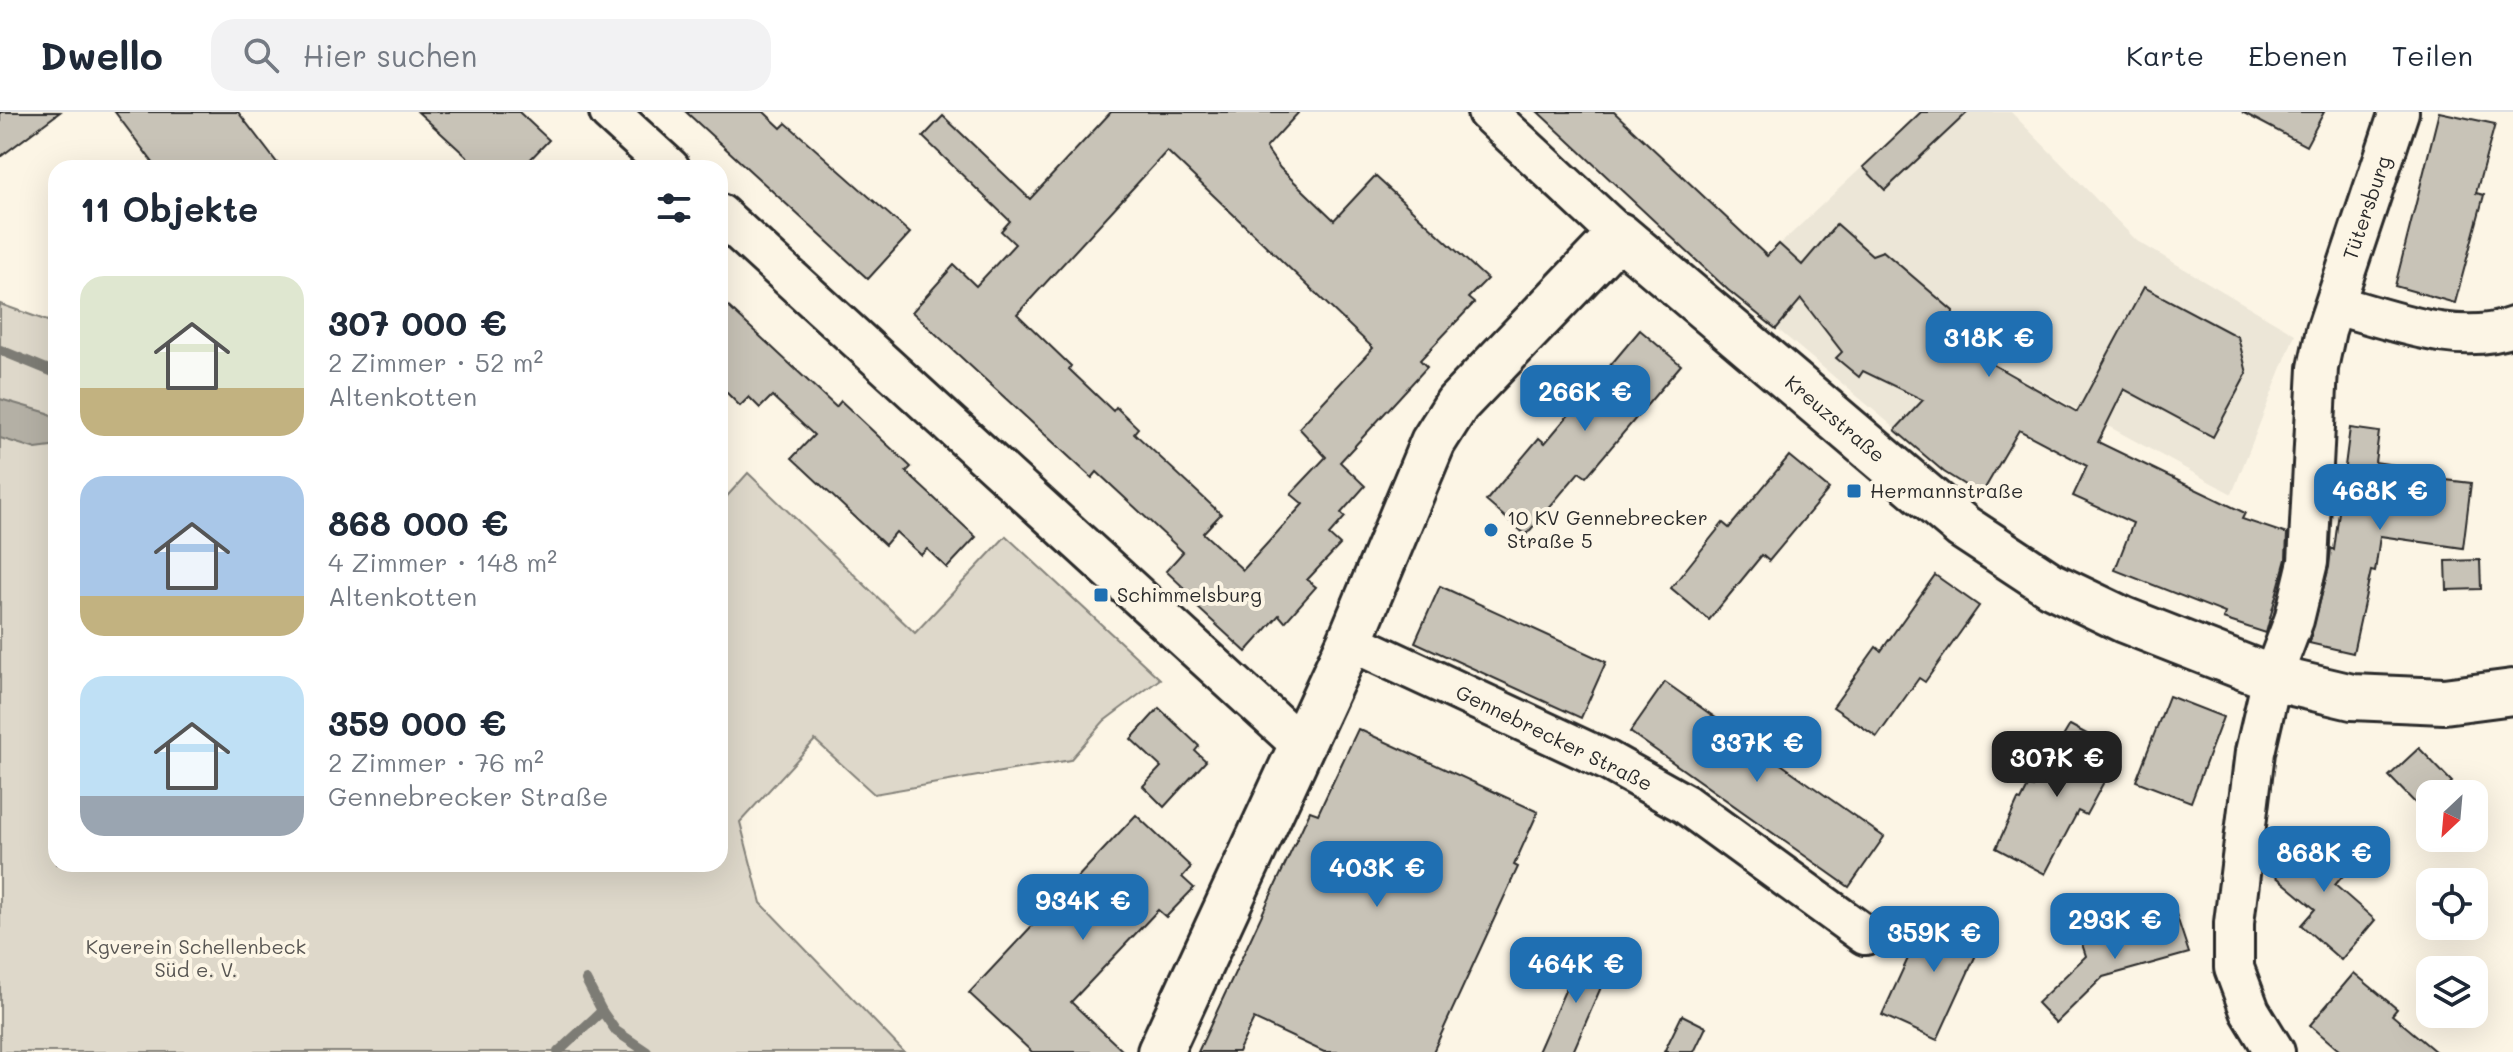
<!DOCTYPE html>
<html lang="de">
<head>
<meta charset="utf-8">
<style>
	body { margin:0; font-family:Mali,sans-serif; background:#f2f2f3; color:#1f2937; height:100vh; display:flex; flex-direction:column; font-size:30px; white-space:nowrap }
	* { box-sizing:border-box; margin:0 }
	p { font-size:26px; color:#747a83 }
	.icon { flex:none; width:44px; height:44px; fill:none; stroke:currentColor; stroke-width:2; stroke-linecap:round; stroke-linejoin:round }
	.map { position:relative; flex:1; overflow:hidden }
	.sheet { position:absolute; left:48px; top:48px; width:680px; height:712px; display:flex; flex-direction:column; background:#fff; border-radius:24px; box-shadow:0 8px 32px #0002 }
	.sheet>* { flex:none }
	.needle { width:52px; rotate:206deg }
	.controls { position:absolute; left:2416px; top:668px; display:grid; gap:16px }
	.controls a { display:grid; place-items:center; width:72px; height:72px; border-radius:16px; background:#fff; box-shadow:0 8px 32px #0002; font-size:40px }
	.price { position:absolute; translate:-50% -68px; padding:0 18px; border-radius:16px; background:#1f6fb2; color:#fff; font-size:26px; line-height:52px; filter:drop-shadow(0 2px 4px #0008) }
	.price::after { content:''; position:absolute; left:50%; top:48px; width:24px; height:18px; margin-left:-12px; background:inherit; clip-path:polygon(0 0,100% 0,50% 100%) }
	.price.active { background:#222; color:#fff }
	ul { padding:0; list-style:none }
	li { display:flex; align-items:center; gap:24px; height:200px; padding:0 32px }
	li span { display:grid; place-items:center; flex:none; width:224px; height:160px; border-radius:24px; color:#555 }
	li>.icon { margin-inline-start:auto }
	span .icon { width:96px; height:96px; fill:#fffc; stroke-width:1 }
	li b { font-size:34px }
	h2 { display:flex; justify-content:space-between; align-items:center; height:96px; padding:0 32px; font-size:34px }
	header { display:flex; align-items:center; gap:48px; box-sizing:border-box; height:112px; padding:0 40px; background:#fff; border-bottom:2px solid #e0e1e3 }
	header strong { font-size:38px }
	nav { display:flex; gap:44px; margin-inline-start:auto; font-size:28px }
	.search { width:560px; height:72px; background:#f2f2f3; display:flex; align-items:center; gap:20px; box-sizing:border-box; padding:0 28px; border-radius:24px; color:#747a83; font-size:30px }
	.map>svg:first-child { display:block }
	.built { fill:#ece6d7 }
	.green { fill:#ded8ca; stroke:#84827a; stroke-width:2 }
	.water { fill:#b4b0a5; stroke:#7d7b74; stroke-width:2 }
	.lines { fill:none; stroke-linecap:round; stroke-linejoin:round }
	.stream { stroke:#7d7b74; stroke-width:10 }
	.building { fill:#c8c3b7; stroke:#2b2b2b; stroke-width:2; fill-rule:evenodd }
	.minor-casing { stroke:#2b2b2b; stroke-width:44 }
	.major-casing { stroke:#2b2b2b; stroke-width:50 }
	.minor { stroke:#fcf5e5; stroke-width:38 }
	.major { stroke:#fcf5e5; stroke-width:44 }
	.poi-dot { fill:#1f6fb2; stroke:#fcf5e5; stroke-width:3 }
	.labels { text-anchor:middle; stroke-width:8; stroke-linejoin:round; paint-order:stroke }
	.street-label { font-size:20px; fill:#2b2b2b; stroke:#fcf5e5 }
	.poi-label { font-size:20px; fill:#2b2b2b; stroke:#fcf5e5; text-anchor:start }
	.park-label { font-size:20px; fill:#585653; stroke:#fcf5e5 }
</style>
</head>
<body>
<header>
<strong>Dwello</strong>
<div class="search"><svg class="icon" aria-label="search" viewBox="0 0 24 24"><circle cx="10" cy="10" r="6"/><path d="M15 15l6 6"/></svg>Hier suchen</div>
<nav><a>Karte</a><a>Ebenen</a><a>Teilen</a></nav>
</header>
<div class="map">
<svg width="2513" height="940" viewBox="0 0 2513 940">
	<rect width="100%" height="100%" fill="#fcf5e5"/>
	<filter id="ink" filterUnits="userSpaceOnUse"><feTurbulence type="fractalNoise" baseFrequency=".0125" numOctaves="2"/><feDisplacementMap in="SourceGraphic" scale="16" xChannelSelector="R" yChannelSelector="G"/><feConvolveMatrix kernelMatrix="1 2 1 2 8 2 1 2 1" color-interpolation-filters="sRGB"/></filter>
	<g filter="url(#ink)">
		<polygon class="built" points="1921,0 2011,0 2137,129 2295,222 2232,382 2002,256 1946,359 1731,178"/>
		<polygon class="green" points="0,192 56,212 56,752 720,752 720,392 748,361 915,521 1006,424 1160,567 1104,609 1070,648 874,682 815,628 740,710 761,791 904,940 0,940"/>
		<polygon class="water" points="0,287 48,301 56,308 56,329 51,335 36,337 0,326"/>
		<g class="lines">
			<g class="stream">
				<polyline points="0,238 56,261"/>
				<polyline points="602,899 616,919 647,940"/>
				<polyline points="558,940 602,899 586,868"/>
			</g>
		</g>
		<g class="building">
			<polygon points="0,0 60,0 0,45"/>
			<polygon points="115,0 238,0 281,56 157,56"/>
			<polygon points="418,0 519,0 549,28 522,56 479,56"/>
			<polygon points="686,0 764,0 781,16 786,11 910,121 868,167"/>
			<path d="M1111,0H1299L1266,36L1280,56L1334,108L1375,64L1487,167L1468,186L1474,191L1420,248L1427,255L1340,350L1365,374L1341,401L1345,405L1329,423L1340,433L1307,468L1316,475L1285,510L1279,503L1246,540L1197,495L1200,491L1166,459L1183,440L1097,360L1092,366L912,200L954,153L976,174L1015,132L1001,119L1010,109L923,25L943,4L1030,87ZM1167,39L1373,236L1299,316L1326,345L1291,382L1303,392L1243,458L1203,421L1221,402L1134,321L1138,316L1116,295L1113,299L1069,257L1071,254L1017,202Z"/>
			<polygon points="1538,0 1614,0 1767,144 1779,132 1802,153 1837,112 1872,143 1883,139 1953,199 1952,208 1991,241 1985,248 2077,300 2144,175 2238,225 2247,261 2213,325 2124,277 2098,330 2245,401 2242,407 2287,422 2286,447 2266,521 2223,507 2225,501 2115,458 2133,411 2073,384 2087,354 2019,318 1981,383 1944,360 1895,318 1923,288 1863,259 1859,265 1836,246 1842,240 1801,187 1776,217 1728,178"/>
			<polygon points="1921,0 1968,0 1885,78 1863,55"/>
			<polygon points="2242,0 2324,0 2306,34"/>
			<polygon points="2439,0 2495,12 2476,81 2484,83 2455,191 2395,174"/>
			<polygon points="720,187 836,295 841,289 911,355 906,360 976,425 947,456 927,437 921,443 896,420 885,433 792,346 814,323 772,284 760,296 749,285 740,294 720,274"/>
			<polygon points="1640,218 1681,253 1586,365 1579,360 1526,423 1486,389 1539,326 1545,331"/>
			<polygon points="2350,316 2379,320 2375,350 2395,353 2394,362 2471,371 2463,436 2380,424 2375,460 2371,459 2353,541 2309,531 2329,455 2331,436 2334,438"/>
			<polygon points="1789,344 1829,377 1769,449 1762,443 1709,508 1671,476 1723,411 1729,416"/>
			<polygon points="2480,448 2481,477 2447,478 2446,449"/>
			<polygon points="1935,463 1979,494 1925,570 1919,566 1877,625 1833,595 1876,535 1881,539"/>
			<polygon points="1440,474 1606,550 1581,606 1415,530"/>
			<polygon points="1665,570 1884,725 1849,775 1630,620"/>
			<polygon points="2169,584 2223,605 2191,690 2136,669"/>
			<polygon points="1159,596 1199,634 1195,639 1206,649 1164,695 1143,674 1161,655 1131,627"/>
			<polygon points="2070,613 2120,640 2086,703 2078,699 2045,762 1996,736 2018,688 2021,689 2029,673 2033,675"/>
			<polygon points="1358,617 1538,700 1514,753 1518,755 1433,940 1324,940 1254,907 1238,940 1198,940 1310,699 1318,702"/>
			<polygon points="2419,636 2452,670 2439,682 2430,682 2430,690 2422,698 2389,664"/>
			<polygon points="1136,703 1191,755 1182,765 1194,776 1166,805 1158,798 1071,890 1124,940 1032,940 969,881"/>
			<polygon points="2310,718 2352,753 2335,773 2375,808 2341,848 2301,813 2315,797 2273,762"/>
			<polygon points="1931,796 1986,821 1937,928 1882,903"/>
			<polygon points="2176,802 2189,841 2103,865 2056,911 2037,891 2086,844 2082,832"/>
			<polygon points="1582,840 1611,852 1573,940 1538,940"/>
			<polygon points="2354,861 2397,897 2392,903 2436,940 2341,940 2310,913"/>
			<polygon points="1682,903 1706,915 1694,940 1664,940"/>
		</g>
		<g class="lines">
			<g class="minor-casing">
				<g id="minor">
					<polyline points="609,0 670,56"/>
					<polyline points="1487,0 1619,123"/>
					<polyline points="720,102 1302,634"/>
					<path d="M2335,193C2390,207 2457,236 2513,215"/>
					<polyline points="1350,529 1608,649 1685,692 1865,823"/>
					<polyline points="2275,940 2250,899 2234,856 2234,811 2255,640 2272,566 2294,508 2308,450 2318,256 2326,218 2399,0"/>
				</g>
			</g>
			<g class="major-casing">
				<polyline id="major" points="1160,940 1350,529 1433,330 1457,292 1619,123 1963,415 2051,473 2124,508 2272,566 2352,585 2444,589 2513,580"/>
			</g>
			<use href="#minor" class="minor"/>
			<use href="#major" class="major"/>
		</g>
	</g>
	<g class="poi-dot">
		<rect x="1846" y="371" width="16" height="16" rx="4"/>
		<circle cx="1491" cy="418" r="8"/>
		<rect x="1093" y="475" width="16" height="16" rx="4"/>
	</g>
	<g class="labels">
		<g class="street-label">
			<text transform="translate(2367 96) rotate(-71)" y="7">Tütersburg</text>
			<text transform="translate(1835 307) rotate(40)" y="7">Kreuzstraße</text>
			<text transform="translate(1554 626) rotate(26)" y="7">Gennebrecker Straße</text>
		</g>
		<g class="poi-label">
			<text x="1870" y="386">Hermannstraße</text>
			<text x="1507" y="413">10 KV Gennebrecker<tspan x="1507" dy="23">Straße 5</tspan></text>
			<text x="1117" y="490">Schimmelsburg</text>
		</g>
		<g class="park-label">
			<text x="196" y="842">Kgverein Schellenbeck<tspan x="196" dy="23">Süd e. V.</tspan></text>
		</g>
	</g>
</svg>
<div class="controls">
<a><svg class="needle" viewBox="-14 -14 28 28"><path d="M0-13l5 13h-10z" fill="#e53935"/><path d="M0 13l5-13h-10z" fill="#747a83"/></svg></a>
<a><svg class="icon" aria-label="locate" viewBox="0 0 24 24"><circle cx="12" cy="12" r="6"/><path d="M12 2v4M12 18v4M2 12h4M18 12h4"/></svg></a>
<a><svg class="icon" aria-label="layers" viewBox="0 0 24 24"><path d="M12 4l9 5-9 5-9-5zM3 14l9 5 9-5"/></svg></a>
</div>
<b class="price" style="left:1989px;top:267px">318K €</b>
<b class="price" style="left:1585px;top:321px">266K €</b>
<b class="price" style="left:2380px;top:420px">468K €</b>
<b class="price" style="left:1757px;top:672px">337K €</b>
<b class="price active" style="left:2057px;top:687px">307K €</b>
<b class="price" style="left:2324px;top:782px">868K €</b>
<b class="price" style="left:1377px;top:797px">403K €</b>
<b class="price" style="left:1083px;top:830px">934K €</b>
<b class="price" style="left:2115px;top:849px">293K €</b>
<b class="price" style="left:1934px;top:862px">359K €</b>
<b class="price" style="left:1576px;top:893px">464K €</b>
<section class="sheet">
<h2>11 Objekte<svg class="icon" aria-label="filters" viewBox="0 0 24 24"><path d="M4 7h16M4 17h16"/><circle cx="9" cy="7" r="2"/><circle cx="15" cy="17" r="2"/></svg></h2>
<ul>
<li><span style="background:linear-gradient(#dfe7d0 70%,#c2b280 0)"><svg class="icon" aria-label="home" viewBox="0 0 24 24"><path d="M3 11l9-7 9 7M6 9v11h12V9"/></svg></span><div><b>307 000 €</b><p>2 Zimmer · 52 m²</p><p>Altenkotten</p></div></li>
<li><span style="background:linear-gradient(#a9c7e8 75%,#c2b280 0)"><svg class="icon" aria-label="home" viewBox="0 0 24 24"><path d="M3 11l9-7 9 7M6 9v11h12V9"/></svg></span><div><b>868 000 €</b><p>4 Zimmer · 148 m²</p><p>Altenkotten</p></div></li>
<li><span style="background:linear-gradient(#bfe0f5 75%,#9aa5b1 0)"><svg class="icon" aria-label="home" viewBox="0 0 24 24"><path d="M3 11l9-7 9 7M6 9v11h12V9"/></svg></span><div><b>359 000 €</b><p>2 Zimmer · 76 m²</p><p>Gennebrecker Straße</p></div></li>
</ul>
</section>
</div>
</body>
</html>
